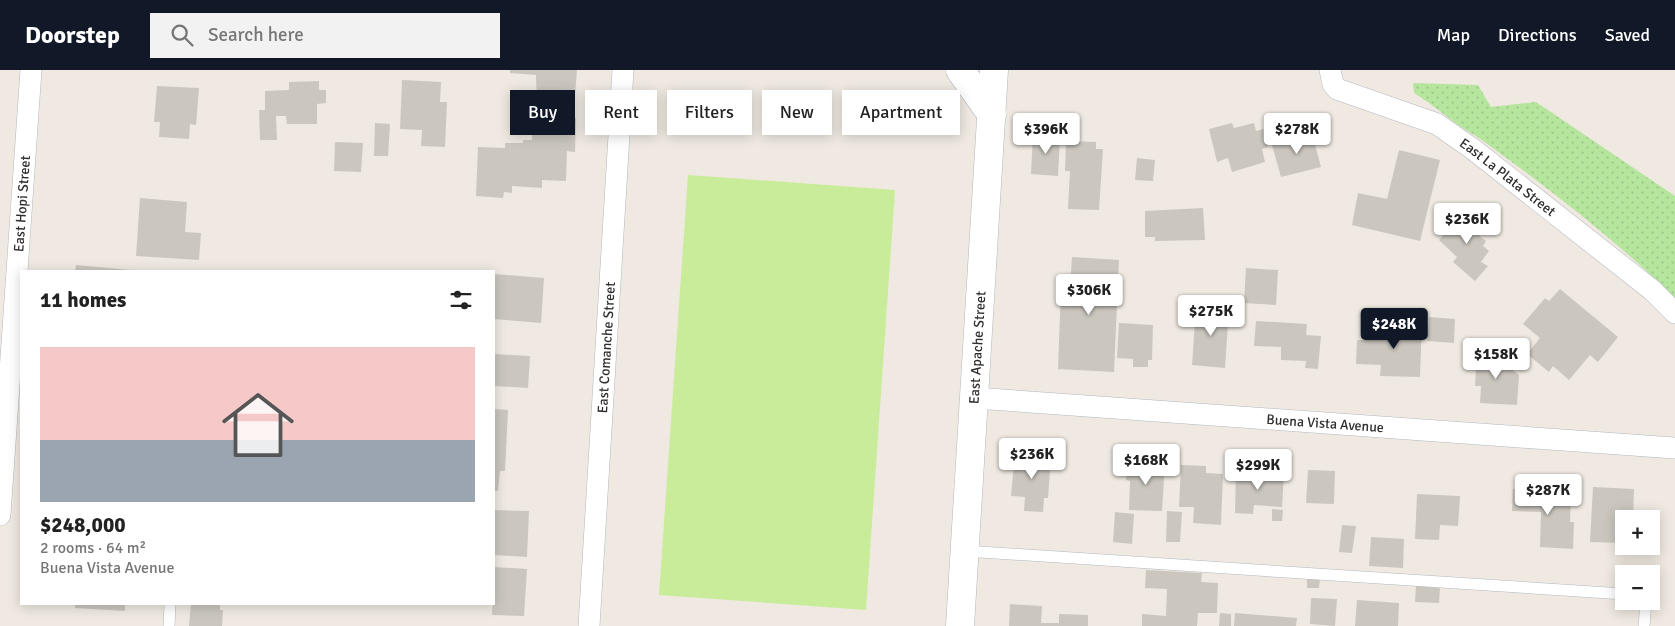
<!DOCTYPE html>
<html lang="en">
<head>
<meta charset="utf-8">
<style>
	body { margin:0; font-family:Signika,sans-serif; background:#f2f2f2; color:#222; height:100vh; display:flex; flex-direction:column; font-size:19px; white-space:nowrap }
	* { box-sizing:border-box; margin:0 }
	p { font-size:16px; color:#767676 }
	.icon { flex:none; width:28px; height:28px; fill:none; stroke:currentColor; stroke-width:2; stroke-linecap:round; stroke-linejoin:round }
	.map { position:relative; flex:1; overflow:hidden }
	.side { position:absolute; left:20px; top:200px; width:475px; height:335px; display:flex; flex-direction:column; background:#fff; border-radius:0px; box-shadow:0 2px 12px #0003 }
	.side>* { flex:none }
	.top-card { position:absolute; left:510px; top:20px; width:475px; height:45px; display:flex; gap:10px }
	.tools { position:absolute; left:1615px; top:440px; display:grid; gap:10px }
	.tools a { display:grid; place-items:center; width:45px; height:45px; border-radius:0px; background:#fff; box-shadow:0 2px 12px #0003; font-size:25px }
	.price { position:absolute; translate:-50% -42px; padding:0 11px; border-radius:5px; background:#fff; color:#222; font-size:16px; line-height:32px; filter:drop-shadow(0 1px 2px #0008) }
	.price::after { content:''; position:absolute; left:50%; top:30px; width:15px; height:11px; margin-left:-8px; background:inherit; clip-path:polygon(0 0,100% 0,50% 100%) }
	.price.on { background:#111827; color:#fff }
	ul { padding:0; list-style:none }
	li { display:grid; align-content:center; gap:10px; height:265px; padding:0 20px }
	li span { display:grid; place-items:center; height:155px; border-radius:0px; color:#555 }
	li>.icon { margin-inline-start:auto }
	span .icon { width:90px; height:90px; fill:#fffc; stroke-width:1 }
	li b { font-size:21px }
	h2 { display:flex; justify-content:space-between; align-items:center; height:60px; padding:0 20px; font-size:21px }
	.pill { padding:0 18px; border-radius:0px; background:#fff; box-shadow:0 2px 12px #0003; font-size:18px; line-height:45px }
	.pill.on { background:#111827; color:#fff }
	header { display:flex; align-items:center; gap:30px; box-sizing:border-box; height:70px; padding:0 25px; background:#111827; color:#fff }
	header strong { font-size:24px }
	nav { display:flex; gap:28px; margin-inline-start:auto; font-size:18px }
	.search { width:350px; height:45px; background:#f2f2f2; display:flex; align-items:center; gap:12px; box-sizing:border-box; padding:0 18px; border-radius:0px; color:#767676; font-size:19px }
	.map>svg:first-child { display:block }
	.grass { fill:url(#grass-dots) }
	.pitch { fill:#c9ec9a }
	.building { fill:#cbc7bf }
	.lines { fill:none; stroke-linecap:round; stroke-linejoin:round }
	.lane-casing { stroke:#b4b7c1; stroke-width:12 }
	.street-casing { stroke:#b4b7c1; stroke-width:22 }
	.secondary-casing { stroke:#b4b7c1; stroke-width:29 }
	.lane { stroke:#fff; stroke-width:11 }
	.street { stroke:#fff; stroke-width:21 }
	.secondary { stroke:#fff; stroke-width:28 }
	.labels { text-anchor:middle; stroke-width:4; stroke-linejoin:round; paint-order:stroke }
	.street-label { font-size:14px; fill:#2e2e2e; stroke:#fff }
</style>
</head>
<body>
<header>
<strong>Doorstep</strong>
<div class="search"><svg class="icon" aria-label="search" viewBox="0 0 24 24"><circle cx="10" cy="10" r="6"/><path d="M15 15l6 6"/></svg>Search here</div>
<nav><a>Map</a><a>Directions</a><a>Saved</a></nav>
</header>
<div class="map">
<svg width="1675" height="556" viewBox="0 0 1675 556">
	<defs>
		<pattern id="grass-dots" width="8" height="8" patternUnits="userSpaceOnUse" patternTransform="scale(1.25)"><rect width="8" height="8" fill="#b6e59e"/><path d="M2 2h.1M6 6h.1" fill="none" stroke="#9dc588" stroke-width="1.8" stroke-linecap="round"/></pattern>
	</defs>
	<rect width="100%" height="100%" fill="#efe9e1"/>
	<path class="grass" d="M1413,13L1478,15L1491,37L1536,32L1675,126V228C1617,171 1552,121 1486,73C1476,65 1464,60 1454,52C1441,42 1429,32 1414,23Z"/>
	<polygon class="pitch" points="688,105 895,120 866,540 659,525"/>
	<g class="building">
		<polygon points="510,0 577,0 574,39 537,37 536,5 510,3"/>
		<polygon points="402,10 441,12 440,32 447,32 445,77 421,76 422,60 400,59"/>
		<polygon points="319,11 319,20 326,20 326,33 317,34 317,54 287,54 286,46 276,46 277,70 260,70 259,40 265,40 265,21 289,20 289,12"/>
		<polygon points="157,16 199,18 196,55 190,54 189,69 159,67 160,52 154,52"/>
		<polygon points="542,46 576,48 575,82 567,81 566,111 542,110 542,118 512,116 512,123 504,122 503,128 476,126 478,77 505,78 505,73 523,73 523,70 532,70 533,54"/>
		<polygon points="375,53 390,54 388,86 374,86"/>
		<polygon points="1232,53 1234,58 1254,53 1256,61 1264,59 1268,77 1262,79 1265,92 1232,102 1228,88 1217,92 1209,59"/>
		<polygon points="1312,63 1321,97 1281,107 1272,75"/>
		<polygon points="1033,64 1060,66 1058,106 1031,104"/>
		<polygon points="1066,71 1096,72 1096,79 1103,79 1099,140 1068,139 1070,101 1065,101"/>
		<polygon points="335,72 363,73 361,102 334,101"/>
		<polygon points="1399,80 1440,90 1420,171 1352,155 1358,123 1387,129"/>
		<polygon points="1137,88 1155,90 1153,111 1135,110"/>
		<polygon points="140,128 187,132 185,162 201,163 199,190 136,186"/>
		<polygon points="1203,138 1205,170 1155,171 1155,167 1145,167 1145,141"/>
		<polygon points="1464,140 1485,159 1479,166 1486,171 1483,176 1489,181 1481,192 1488,196 1475,211 1453,192 1457,187 1439,170 1455,152 1454,145"/>
		<polygon points="1072,187 1119,190 1114,302 1058,299 1061,218 1070,218"/>
		<polygon points="76,195 131,200 131,201 75,201"/>
		<polygon points="1246,198 1278,200 1276,235 1244,233"/>
		<polygon points="494,204 544,208 541,253 494,249"/>
		<polygon points="1560,219 1618,267 1598,292 1590,285 1569,310 1553,296 1549,302 1527,284 1540,268 1523,254 1545,228 1549,231"/>
		<polygon points="1196,236 1229,238 1225,298 1192,295"/>
		<polygon points="1429,247 1455,249 1454,273 1427,271"/>
		<polygon points="1392,250 1422,252 1420,307 1380,306 1381,295 1356,294 1357,270 1367,270 1368,261 1391,262"/>
		<polygon points="1256,251 1307,254 1306,265 1321,266 1318,299 1305,298 1306,291 1281,290 1281,277 1254,276"/>
		<polygon points="1119,253 1153,255 1152,290 1148,290 1148,297 1133,297 1133,289 1117,288"/>
		<polygon points="1483,277 1519,305 1517,335 1480,333 1481,316 1475,316 1477,280 1483,280"/>
		<polygon points="494,284 530,286 528,318 494,316"/>
		<polygon points="494,339 508,340 505,401 500,401 498,421 494,421"/>
		<polygon points="1015,383 1051,386 1048,428 1044,428 1043,442 1024,441 1025,427 1011,426"/>
		<polygon points="1127,392 1165,393 1162,441 1129,440 1130,411 1126,410"/>
		<polygon points="1181,395 1206,396 1206,403 1223,404 1221,455 1193,453 1194,437 1179,437"/>
		<polygon points="1308,400 1335,401 1334,434 1306,433"/>
		<polygon points="1236,401 1284,403 1282,437 1254,435 1253,444 1235,443"/>
		<polygon points="1593,417 1634,419 1633,449 1624,449 1624,473 1590,472"/>
		<polygon points="1513,419 1543,420 1543,424 1571,426 1570,452 1574,452 1573,479 1540,477 1541,442 1512,441"/>
		<polygon points="1417,424 1460,426 1458,456 1440,455 1439,470 1415,469"/>
		<polygon points="1272,439 1283,440 1282,451 1272,451"/>
		<polygon points="494,440 529,441 527,487 495,485"/>
		<polygon points="1167,441 1182,442 1180,472 1166,472"/>
		<polygon points="1115,442 1134,444 1132,474 1113,472"/>
		<polygon points="1342,455 1356,456 1352,483 1339,482"/>
		<polygon points="1371,467 1404,469 1403,498 1369,496"/>
		<polygon points="494,497 527,499 524,546 492,545"/>
		<polygon points="1146,500 1202,503 1201,512 1218,513 1217,543 1198,543 1197,556 1142,556 1142,544 1166,546 1167,519 1145,518"/>
		<polygon points="1307,509 1320,509 1319,518 1307,518"/>
		<polygon points="1416,516 1440,518 1439,533 1415,532"/>
		<polygon points="1311,528 1337,529 1335,556 1310,554"/>
		<polygon points="1357,530 1399,533 1398,556 1355,556"/>
		<polygon points="75,534 125,534 125,541 75,538"/>
		<polygon points="191,534 220,534 220,540 223,540 222,556 189,556"/>
		<polygon points="1010,534 1042,536 1041,553 1059,553 1059,544 1088,545 1088,556 1009,556"/>
		<polygon points="1220,543 1231,544 1231,556 1219,556"/>
		<polygon points="1235,543 1297,548 1296,556 1234,556"/>
	</g>
	<g class="lines">
		<g class="lane-casing">
			<g id="lane">
				<polyline points="965,481 1624,524"/>
				<polyline points="169,556 170,534"/>
				<polyline points="1644,556 1646,531"/>
			</g>
		</g>
		<g class="street-casing">
			<g id="street">
				<path id="s1" d="M1330,0L1333,14L1337,19L1437,54L1474,80L1652,220L1675,243"/>
				<path id="s2" d="M975,328L1675,378"/>
				<path id="s3" d="M0,445L31,0"/>
				<path id="s4" d="M589,556L623,0"/>
			</g>
		</g>
		<g class="secondary-casing">
			<g id="secondary">
				<polyline points="960,0 992,45"/>
				<path id="s5" d="M960,556L994,0"/>
			</g>
		</g>
		<use href="#lane" class="lane"/>
		<use href="#street" class="street"/>
		<use href="#secondary" class="secondary"/>
	</g>
	<g class="labels">
		<g class="street-label">
			<text dy="5" stroke="none"><textPath href="#s1" startOffset="215">East La Plata Street</textPath></text>
			<text dy="5" stroke="none"><textPath href="#s3" startOffset="312">East Hopi Street</textPath></text>
			<text dy="5" stroke="none"><textPath href="#s4" startOffset="279">East Comanche Street</textPath></text>
			<text dy="5" stroke="none"><textPath href="#s5" startOffset="279">East Apache Street</textPath></text>
			<text dy="5" stroke="none"><textPath href="#s2" startOffset="351">Buena Vista Avenue</textPath></text>
		</g>
	</g>
</svg>
<div class="tools">
<a>+</a>
<a>−</a>
</div>
<b class="price" style="left:1046px;top:85px">$396K</b>
<b class="price" style="left:1297px;top:85px">$278K</b>
<b class="price" style="left:1467px;top:175px">$236K</b>
<b class="price" style="left:1089px;top:246px">$306K</b>
<b class="price" style="left:1211px;top:267px">$275K</b>
<b class="price on" style="left:1394px;top:280px">$248K</b>
<b class="price" style="left:1496px;top:310px">$158K</b>
<b class="price" style="left:1032px;top:410px">$236K</b>
<b class="price" style="left:1146px;top:416px">$168K</b>
<b class="price" style="left:1258px;top:421px">$299K</b>
<b class="price" style="left:1548px;top:446px">$287K</b>
<div class="top-card">
<a class="pill on">Buy</a>
<a class="pill">Rent</a>
<a class="pill">Filters</a>
<a class="pill">New</a>
<a class="pill">Apartment</a>
</div>
<section class="side">
<h2>11 homes<svg class="icon" aria-label="filters" viewBox="0 0 24 24"><path d="M4 7h16M4 17h16"/><circle cx="9" cy="7" r="2"/><circle cx="15" cy="17" r="2"/></svg></h2>
<ul>
<li><span style="background:linear-gradient(#f6c9c9 60%,#9aa5b1 0)"><svg class="icon" aria-label="home" viewBox="0 0 24 24"><path d="M3 11l9-7 9 7M6 9v11h12V9"/></svg></span><div><b>$248,000</b><p>2 rooms · 64 m²</p><p>Buena Vista Avenue</p></div></li>
</ul>
</section>
</div>
</body>
</html>
